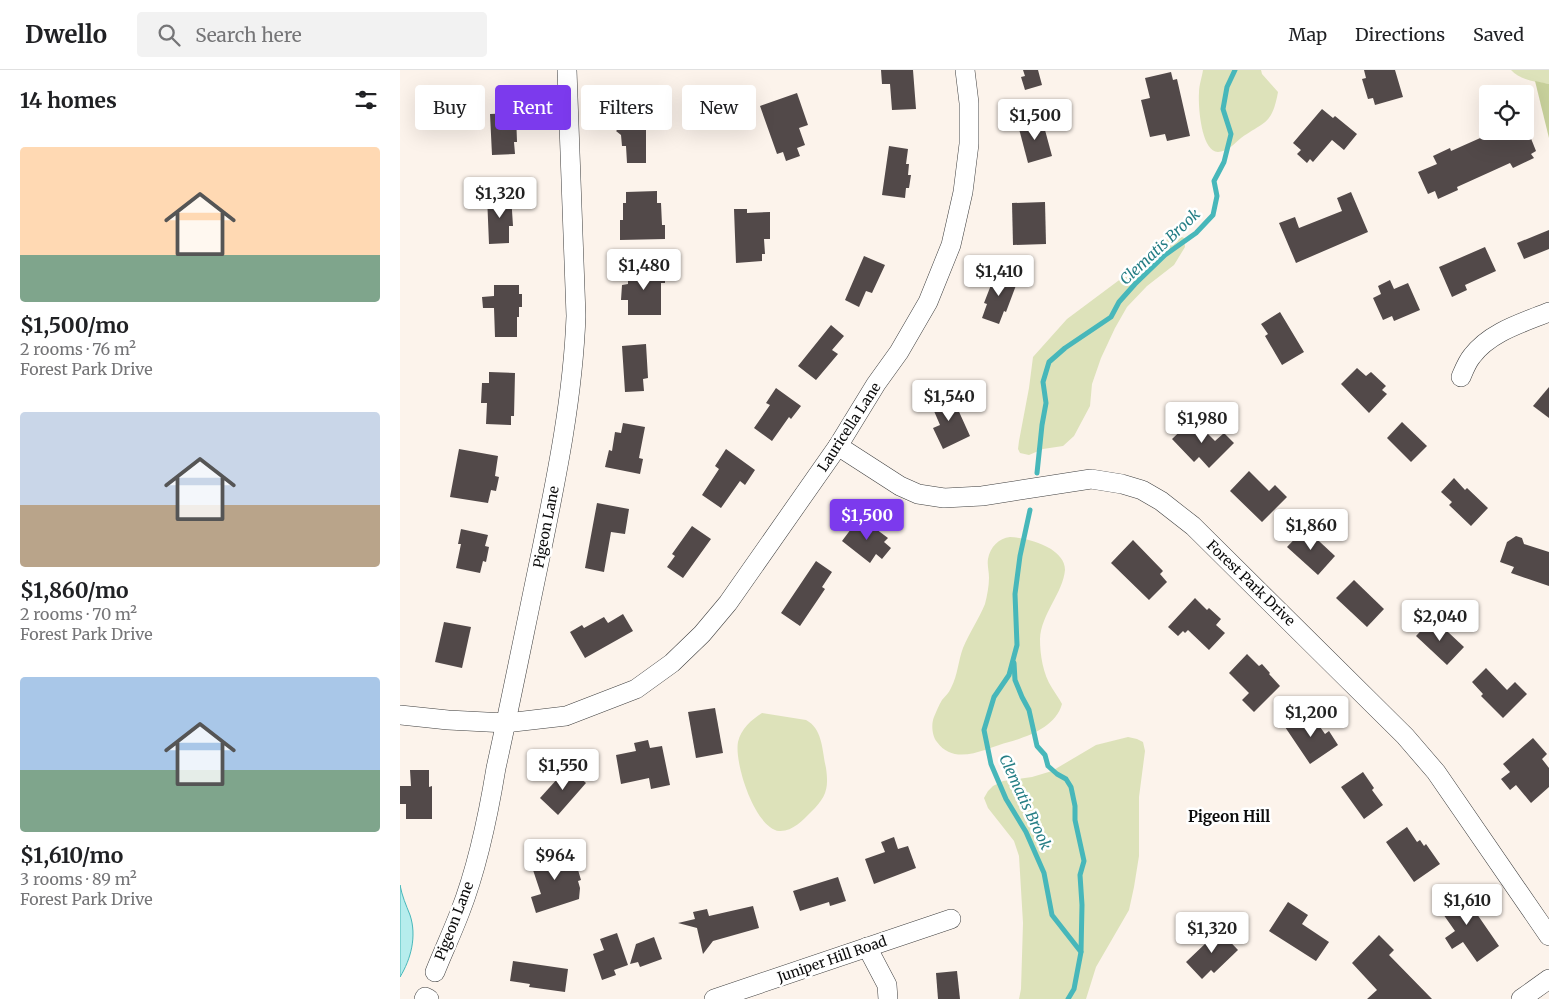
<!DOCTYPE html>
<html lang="en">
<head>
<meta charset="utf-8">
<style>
	body { margin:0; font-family:Merriweather,serif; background:#f2f2f2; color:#202124; height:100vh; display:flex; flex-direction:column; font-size:19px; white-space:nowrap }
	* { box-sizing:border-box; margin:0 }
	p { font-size:16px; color:#757577 }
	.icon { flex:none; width:28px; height:28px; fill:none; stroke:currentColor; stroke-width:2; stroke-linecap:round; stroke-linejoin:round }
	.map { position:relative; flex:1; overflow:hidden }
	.drawer { display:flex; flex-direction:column; background:#fff; width:400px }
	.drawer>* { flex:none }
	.top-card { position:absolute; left:15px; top:15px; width:475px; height:45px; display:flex; gap:10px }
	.buttons { position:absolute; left:1079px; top:15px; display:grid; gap:10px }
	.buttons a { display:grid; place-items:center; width:55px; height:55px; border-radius:5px; background:#fff; box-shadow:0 5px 20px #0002; font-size:25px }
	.price { position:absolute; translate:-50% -42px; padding:0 11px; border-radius:5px; background:#fff; color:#222; font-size:16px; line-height:32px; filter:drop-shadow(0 1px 2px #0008) }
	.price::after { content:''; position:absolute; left:50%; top:30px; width:15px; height:11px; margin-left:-8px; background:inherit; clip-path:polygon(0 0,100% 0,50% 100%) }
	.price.active { background:#7c3aed; color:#fff }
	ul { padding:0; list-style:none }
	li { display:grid; align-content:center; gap:10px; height:265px; padding:0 20px }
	li span { display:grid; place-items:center; height:155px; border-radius:5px; color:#555 }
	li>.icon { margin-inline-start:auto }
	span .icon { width:90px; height:90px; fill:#fffc; stroke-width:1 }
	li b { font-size:21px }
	h2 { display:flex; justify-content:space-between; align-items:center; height:60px; padding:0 20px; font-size:21px }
	.chip { padding:0 18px; border-radius:5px; background:#fff; box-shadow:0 5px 20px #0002; font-size:18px; line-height:45px }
	.chip.active { background:#7c3aed; color:#fff }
	header { display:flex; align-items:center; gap:30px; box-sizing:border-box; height:70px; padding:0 25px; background:#fff; border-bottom:1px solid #e0e0e0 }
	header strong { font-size:24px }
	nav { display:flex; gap:28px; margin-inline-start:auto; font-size:18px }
	.search { width:350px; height:45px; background:#f2f2f2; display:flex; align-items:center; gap:12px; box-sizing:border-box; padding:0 18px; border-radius:5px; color:#757577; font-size:19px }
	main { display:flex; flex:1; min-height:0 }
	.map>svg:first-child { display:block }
	.green { fill:#dde2ba }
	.forest { fill:#c7d09b }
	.water { fill:#b6eded; stroke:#47b7ba }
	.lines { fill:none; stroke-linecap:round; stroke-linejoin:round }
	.stream { stroke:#47b7ba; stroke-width:5 }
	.building { fill:#524949 }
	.minor-casing { stroke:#3e3e3e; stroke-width:20 }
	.minor { stroke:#fff; stroke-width:19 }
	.labels { text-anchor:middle; stroke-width:5; stroke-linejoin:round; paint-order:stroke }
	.street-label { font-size:14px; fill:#0b0b0b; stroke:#fff }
	.water-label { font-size:15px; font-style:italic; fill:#257e85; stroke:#fff }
	.neighbourhood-label { font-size:15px; font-weight:bold; fill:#0b0b0b; stroke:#fff }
</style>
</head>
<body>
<header>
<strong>Dwello</strong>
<div class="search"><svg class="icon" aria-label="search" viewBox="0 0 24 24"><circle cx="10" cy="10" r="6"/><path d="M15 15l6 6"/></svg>Search here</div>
<nav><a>Map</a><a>Directions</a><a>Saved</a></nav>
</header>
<main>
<section class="drawer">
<h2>14 homes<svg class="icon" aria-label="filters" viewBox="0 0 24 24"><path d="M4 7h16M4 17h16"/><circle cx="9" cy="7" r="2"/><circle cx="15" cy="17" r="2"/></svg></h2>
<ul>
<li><span style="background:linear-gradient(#ffd9b3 70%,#7fa58c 0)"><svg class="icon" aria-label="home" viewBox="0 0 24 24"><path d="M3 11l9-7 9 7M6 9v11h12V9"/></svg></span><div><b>$1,500/mo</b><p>2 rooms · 76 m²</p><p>Forest Park Drive</p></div></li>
<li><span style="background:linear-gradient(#c9d6e8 60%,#b9a48a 0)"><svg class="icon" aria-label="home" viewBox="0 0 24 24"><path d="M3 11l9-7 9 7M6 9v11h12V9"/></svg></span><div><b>$1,860/mo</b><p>2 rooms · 70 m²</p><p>Forest Park Drive</p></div></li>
<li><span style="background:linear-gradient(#a9c7e8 60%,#7fa58c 0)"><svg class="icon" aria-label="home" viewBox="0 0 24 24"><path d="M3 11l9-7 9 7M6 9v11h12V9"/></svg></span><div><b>$1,610/mo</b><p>3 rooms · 89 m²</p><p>Forest Park Drive</p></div></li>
</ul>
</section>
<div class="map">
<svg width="1149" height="929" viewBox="0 0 1149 929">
	<rect width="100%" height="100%" fill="#fcf3eb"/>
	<g class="green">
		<path d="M803,0H861L862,4L878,22C872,55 865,51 841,68C835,73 827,82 818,82C801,82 798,35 799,23C799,15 802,7 803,0Z"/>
		<path d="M1111,0H1149V14C1136,12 1120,10 1111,0Z"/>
		<polygon points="780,166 784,168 785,177 774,195 747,216 727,237 715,258 701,288 692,314 690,336 674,366 663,376 643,379 629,385 620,383 618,379 619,371 629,318 633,287 667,249 730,202 760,175 770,167"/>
		<path d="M610,467C625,468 638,472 651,479C658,484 665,490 665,500C663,523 641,544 640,569C640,585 643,604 652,618C655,623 659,628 662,634C656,656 630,666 609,672C586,678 555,697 537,672C532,666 531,654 534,647C536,642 539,635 542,630C545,626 549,623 551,618C558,605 558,591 563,578C569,563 579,549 585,534C587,526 589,516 589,508C589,501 587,495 588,489C590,477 599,468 610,467Z"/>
		<path d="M362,643L406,650C423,659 422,681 426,698C429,719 426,727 411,742C403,750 392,762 379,761C355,758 334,693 338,672C341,659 351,650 362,643Z"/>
		<polygon points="728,667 737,669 743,672 745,681 739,727 739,786 734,817 729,840 696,897 686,929 619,929 621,919 623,853 619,786 614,771 588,738 584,728 588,721 593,716 603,711 632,707 652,701 696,675"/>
	</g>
	<polygon class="forest" points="1135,11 1149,14 1149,68"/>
	<path class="water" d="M0,815C2,826 6,835 10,845C17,866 11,889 0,907Z"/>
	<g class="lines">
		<g class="stream">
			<polyline points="637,403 642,355 646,333 643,312 649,292 665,278 711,247 719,232 735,214 765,185 796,163 813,145 817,126 814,111 824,92 831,64 823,39 827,17 835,0"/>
			<polyline points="630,440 620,486 615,524 617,575 609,605 594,627 584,660 591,694 606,729 626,762 644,803 652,845 681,882 674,919 668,929"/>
			<polyline points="614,593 615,610 622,627 629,640 637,676 645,685 648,696 657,704 666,709 671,717 675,736 675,750 684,791 680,805 682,835 681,882"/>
		</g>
	</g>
	<g class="building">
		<polygon points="481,0 513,0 516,39 492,40 490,14 482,14"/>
		<polygon points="623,0 638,0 642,15 625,20 621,7 625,6"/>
		<polygon points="964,0 995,0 1003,27 975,35 973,28 968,29 962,9 966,8"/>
		<polygon points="771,2 773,10 777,9 790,66 767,71 765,64 750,67 741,30 750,28 745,8"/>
		<polygon points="397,23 408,55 399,58 405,75 397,78 400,86 386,91 383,82 377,84 360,36"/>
		<polygon points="922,39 933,48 935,46 957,64 944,80 932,70 913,92 910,89 907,93 897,84 901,80 893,73"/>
		<polygon points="116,43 117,72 114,72 115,84 92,85 90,44"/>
		<polygon points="246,46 246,93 227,93 226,76 222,76 221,65 216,61 222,55 222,47"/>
		<polygon points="642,49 652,86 628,93 618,55"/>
		<polygon points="1085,61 1128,61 1136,81 1131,84 1134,88 1113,98 1110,93 1057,117 1058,120 1038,129 1035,121 1028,124 1018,102 1037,94 1033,86 1050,78 1051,81 1087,65"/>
		<polygon points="489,76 508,79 506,94 509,94 508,105 511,105 509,118 506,118 505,128 482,125"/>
		<polygon points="257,121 257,133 261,133 262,155 265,155 265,169 220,170 220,150 223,150 223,133 226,133 226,122"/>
		<polygon points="951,122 968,162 896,193 879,153 895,147 899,158 942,141 937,128"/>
		<polygon points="111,125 113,156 109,156 109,173 89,174 87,126"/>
		<polygon points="645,132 646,174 613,175 612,133"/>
		<polygon points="334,139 347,139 347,143 370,142 370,169 364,169 365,184 362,184 362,191 336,193"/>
		<polygon points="1149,160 1149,179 1124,189 1117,173"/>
		<polygon points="1085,177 1096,201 1065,215 1067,220 1052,227 1039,197"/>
		<polygon points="464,186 485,195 472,223 466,221 459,237 445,230"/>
		<polygon points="228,197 265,198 265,213 261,213 261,245 228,245 228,230 221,230 222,215 228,214"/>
		<polygon points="596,202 618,210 606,242 604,241 599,254 582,248 587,234 584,233"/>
		<polygon points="990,210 994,219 1008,213 1020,240 994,251 992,246 983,250 973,228 981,224 978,216"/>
		<polygon points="94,215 119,215 119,224 122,224 122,237 119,237 119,247 117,247 117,267 95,267 94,238 83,238 82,227 94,226"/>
		<polygon points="880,242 904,282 882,295 865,266 868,264 861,254"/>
		<polygon points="431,255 444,266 432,280 438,284 416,310 398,296"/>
		<polygon points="246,274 248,308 243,309 244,321 225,322 222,276"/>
		<polygon points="957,298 966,306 971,302 986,316 982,320 987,324 969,343 941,314"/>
		<polygon points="89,302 115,303 114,346 111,346 111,355 86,354 87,333 81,333 82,313 89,313"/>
		<polygon points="1149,317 1149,348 1133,336"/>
		<polygon points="376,318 401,336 391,349 389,347 372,371 354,358 370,335 366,333"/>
		<polygon points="551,324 570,366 543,379 533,358 540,355 531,334"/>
		<polygon points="793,349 815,371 824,363 834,373 809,398 799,387 794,392 772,369"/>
		<polygon points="1002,352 1027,376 1011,392 987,368"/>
		<polygon points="223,353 245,357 239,388 243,389 240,404 205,397 209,380 212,381 215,362 221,363"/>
		<polygon points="59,379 98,386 95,406 99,407 96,421 91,420 88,433 50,427"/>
		<polygon points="326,379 355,400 345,415 340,411 321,438 302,425 319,399 315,396"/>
		<polygon points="849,401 869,421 875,415 887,427 862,452 830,421"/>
		<polygon points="1054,408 1065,420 1067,418 1088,438 1071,456 1049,435 1052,432 1041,422"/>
		<polygon points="197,433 229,439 225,464 211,462 204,502 185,498"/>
		<polygon points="460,447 488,468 484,472 491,478 482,489 476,484 470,493 442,471"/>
		<polygon points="292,456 311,469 283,508 267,497 275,486 272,484"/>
		<polygon points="905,458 935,486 918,505 887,477"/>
		<polygon points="61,459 88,465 85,476 89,477 86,492 83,491 80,503 56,498 61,474 58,474"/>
		<polygon points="1116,466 1122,468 1124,474 1149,482 1149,516 1111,503 1114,497 1100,492 1107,472"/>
		<polygon points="733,470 763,501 760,504 767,512 749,530 711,493"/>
		<polygon points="416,491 432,502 422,517 425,519 400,556 381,543"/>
		<polygon points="954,510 984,539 967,557 936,528"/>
		<polygon points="795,528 807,540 809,538 821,549 816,555 825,563 809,580 788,560 785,563 783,561 778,566 768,557"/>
		<polygon points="223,544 233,561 185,588 170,562 182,555 184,558 204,547 208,553"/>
		<polygon points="1033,548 1064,577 1047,595 1016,566"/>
		<polygon points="44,552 71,557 62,598 35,592"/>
		<polygon points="847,584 859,596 862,594 870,603 869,604 880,616 854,642 842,630 849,623 829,603"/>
		<polygon points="1086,598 1107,620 1115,612 1127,624 1103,648 1081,626 1083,624 1072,612"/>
		<polygon points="315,638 323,683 296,688 288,642"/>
		<polygon points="909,641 925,664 929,661 938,675 910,694 885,657"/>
		<polygon points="1133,668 1147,684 1142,689 1149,698 1149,717 1131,733 1116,715 1110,720 1101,709 1110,702 1103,694"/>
		<polygon points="248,670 250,678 262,676 270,715 251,719 249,708 221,714 216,685 236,681 234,673"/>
		<polygon points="168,697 186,713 158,745 140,728"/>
		<polygon points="10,700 29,700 29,717 32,716 32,749 6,749 6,734 0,734 0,716 11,716"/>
		<polygon points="963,702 974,718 972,720 983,735 964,749 941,717"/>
		<polygon points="1007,757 1017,772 1020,770 1024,776 1026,774 1040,794 1014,812 986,772"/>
		<polygon points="494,767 498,779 508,776 516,798 474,814 465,789 485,782 481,772"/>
		<polygon points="166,780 171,795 176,793 181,810 178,811 180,818 179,829 136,843 131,827 141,824 130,791"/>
		<polygon points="438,807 446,831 430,836 429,832 400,841 393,821"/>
		<polygon points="1059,818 1099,876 1077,892 1063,872 1052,879 1045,868 1055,861 1036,834"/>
		<polygon points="888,832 908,845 902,854 929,872 916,891 869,861"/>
		<polygon points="353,836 359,858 313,871 303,884 297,858 278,853 295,849 293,842 307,839 309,846"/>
		<polygon points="817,858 838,880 814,903 811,900 802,909 786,892 807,872 805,870"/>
		<polygon points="217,863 228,895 214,900 216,905 202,910 193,884 204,880 200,869"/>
		<polygon points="979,865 994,880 989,885 1032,929 967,929 977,920 952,893"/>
		<polygon points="254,867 262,889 240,897 238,892 230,894 236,874"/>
		<polygon points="113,891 168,899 165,922 129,917 130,914 110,911"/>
		<polygon points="557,901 560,929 538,929 536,903"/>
	</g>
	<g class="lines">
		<g class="minor-casing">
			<g id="minor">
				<path d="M1061,307C1064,300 1067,292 1072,286C1090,262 1122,253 1149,242"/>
				<polyline points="438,376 500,416 518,424 544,428 582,426 691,409 722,414 742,420 761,431 793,456 1005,666 1036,702 1149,866"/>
				<polyline points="0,645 48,650 106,653 166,646 236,619 272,593 302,564 328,533 438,376 476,314 499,282 528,232 551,175 563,122 569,74 569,33 565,0"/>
				<polyline points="467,877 487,915 488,929"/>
				<path d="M35,902C43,882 52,863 60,842C78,796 88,747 96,698C112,626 126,554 141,483C157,405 173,326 176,246L167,0"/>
				<polyline points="24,929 25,927 29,929"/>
				<polyline points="314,929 551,849"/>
				<polyline points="1121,929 1149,909"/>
			</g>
		</g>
		<use href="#minor" class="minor"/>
	</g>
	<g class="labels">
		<g class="street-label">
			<text transform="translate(449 357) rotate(-57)" y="5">Lauricella Lane</text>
			<text transform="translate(146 457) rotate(-79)" y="5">Pigeon Lane</text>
			<text transform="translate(851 513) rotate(44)" y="5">Forest Park Drive</text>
			<text transform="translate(54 851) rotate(-69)" y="5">Pigeon Lane</text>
			<text transform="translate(432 889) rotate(-19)" y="5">Juniper Hill Road</text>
		</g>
		<g class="water-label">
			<text transform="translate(760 177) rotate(-43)" y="5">Clematis Brook</text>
			<text transform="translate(625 732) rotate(65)" y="5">Clematis Brook</text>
		</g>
		<g class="neighbourhood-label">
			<text x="829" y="752">Pigeon Hill</text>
		</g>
	</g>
</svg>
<div class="buttons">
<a><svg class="icon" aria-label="locate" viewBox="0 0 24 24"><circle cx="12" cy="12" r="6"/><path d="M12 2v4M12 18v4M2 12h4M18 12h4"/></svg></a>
</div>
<b class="price" style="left:635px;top:71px">$1,500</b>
<b class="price" style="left:100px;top:149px">$1,320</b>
<b class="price" style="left:244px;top:221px">$1,480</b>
<b class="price" style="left:599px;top:227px">$1,410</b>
<b class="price" style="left:549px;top:352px">$1,540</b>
<b class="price" style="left:802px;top:374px">$1,980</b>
<b class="price active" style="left:467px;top:471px">$1,500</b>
<b class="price" style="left:911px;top:481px">$1,860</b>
<b class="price" style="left:1040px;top:572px">$2,040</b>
<b class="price" style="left:911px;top:668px">$1,200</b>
<b class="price" style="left:163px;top:721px">$1,550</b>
<b class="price" style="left:155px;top:811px">$964</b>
<b class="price" style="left:1067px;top:856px">$1,610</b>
<b class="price" style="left:812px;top:884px">$1,320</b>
<div class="top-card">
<a class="chip">Buy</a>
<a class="chip active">Rent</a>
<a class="chip">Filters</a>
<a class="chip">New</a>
</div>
</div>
</main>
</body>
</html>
